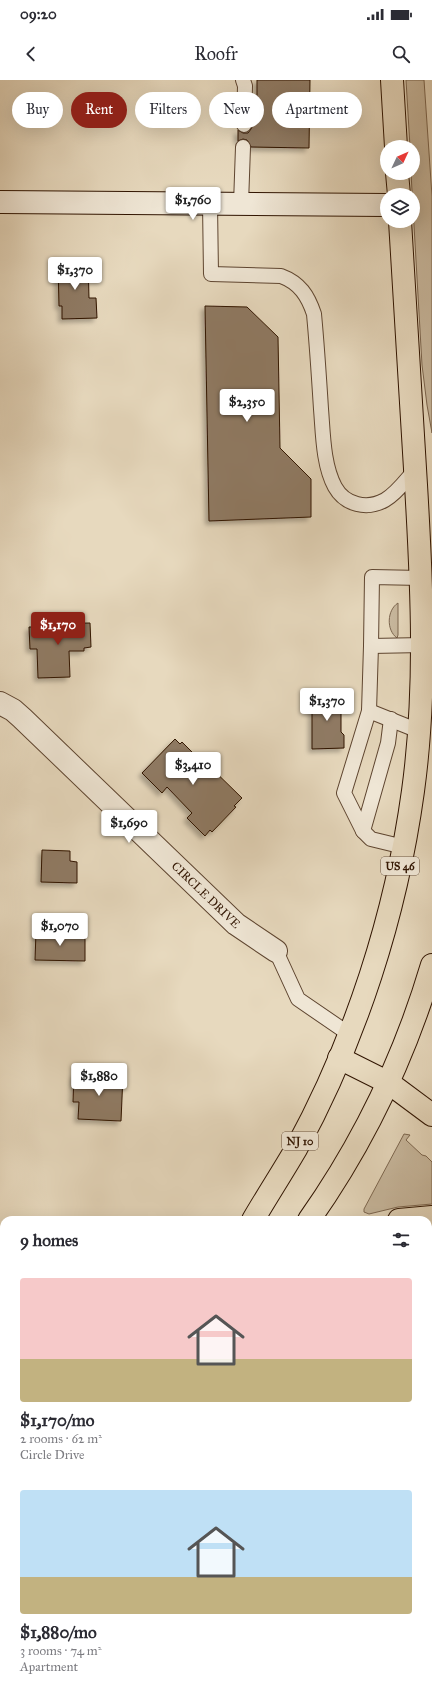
<!DOCTYPE html>
<html lang="en">
<head>
<meta charset="utf-8">
<style>
	body { margin:0; font-family:"IM FELL Great Primer",serif; background:#f2f2f3; color:#2b2b33; height:100vh; display:flex; flex-direction:column; font-size:15px; white-space:nowrap }
	* { box-sizing:border-box; margin:0 }
	p { font-size:13px; color:#7c7c81 }
	.icon { flex:none; width:22px; height:22px; fill:none; stroke:currentColor; stroke-width:2; stroke-linecap:round; stroke-linejoin:round }
	.map { position:relative; flex:1; overflow:hidden }
	.sheet { position:absolute; left:0px; top:1136px; width:432px; height:480px; display:flex; flex-direction:column; background:#fff; border-radius:12px 12px 0 0; box-shadow:0 4px 16px #0002 }
	.sheet>* { flex:none }
	.hud { position:absolute; left:12px; top:12px; width:408px; height:36px; display:flex; gap:8px }
	.needle { width:26px; rotate:46deg }
	.controls { position:absolute; left:380px; top:60px; display:grid; gap:8px }
	.controls a { display:grid; place-items:center; width:40px; height:40px; border-radius:50%; background:#fff; box-shadow:0 4px 16px #0002; font-size:20px }
	.price { position:absolute; translate:-50% -34px; padding:0 9px; border-radius:4px; background:#fff; color:#222; font-size:13px; line-height:26px; filter:drop-shadow(0 1px 2px #0008) }
	.price::after { content:''; position:absolute; left:50%; top:24px; width:12px; height:9px; margin-left:-6px; background:inherit; clip-path:polygon(0 0,100% 0,50% 100%) }
	.price.current { background:#8f2418; color:#fff }
	ul { padding:0; list-style:none }
	li { display:grid; align-content:center; gap:8px; height:212px; padding:0 20px }
	li span { display:grid; place-items:center; height:124px; border-radius:4px; color:#555 }
	li>.icon { margin-inline-start:auto }
	span .icon { width:72px; height:72px; fill:#fffc; stroke-width:1 }
	li b { font-size:17px }
	h2 { display:flex; justify-content:space-between; align-items:center; height:48px; padding:0 20px; font-size:17px }
	.tag { padding:0 14px; border-radius:18px; background:#fff; box-shadow:0 4px 16px #0002; font-size:14px; line-height:36px }
	.tag.current { background:#8f2418; color:#fff }
	.status { display:flex; justify-content:space-between; align-items:center; height:28px; padding:0 20px; background:#fff; direction:ltr }
	.status svg { height:11px; fill:currentColor }
	header { display:flex; justify-content:space-between; align-items:center; height:52px; padding:0 20px; background:#fff; font-size:18px; font-weight:600 }
	.map>svg:first-child { display:block }
	.green { fill:#c8b89e; stroke:#7c664f }
	.building { fill:#8f7a63; stroke:#301400; filter:url(#shadow) }
	.lines { fill:none; stroke-linecap:round; stroke-linejoin:round }
	.lane-casing { stroke:#5e4530; stroke-width:16 }
	.street-casing { stroke:#5e4530; stroke-width:24 }
	.secondary-casing { stroke:#301400; stroke-width:24 }
	.primary-casing { stroke:#301400; stroke-width:24 }
	.highway-casing { stroke:#301400; stroke-width:24 }
	.lane { stroke:#efe6d5; stroke-width:14 }
	.street { stroke:#efe6d5; stroke-width:22 }
	.secondary { stroke:#efe6d5; stroke-width:22 }
	.primary { stroke:#e7d9be; stroke-width:22 }
	.highway { stroke:#e7d9be; stroke-width:22 }
	.labels { text-anchor:middle; stroke-width:3; stroke-linejoin:round; paint-order:stroke }
	.shield { fill:#efe6d5; stroke:#695340; stroke-width:1 }
	.shield-label { font-size:11px; font-weight:bold; fill:#301400 }
	.street-label { font-size:12px; fill:#301400; stroke:#efe6d5 }
</style>
</head>
<body>
<div class="status"><b>09:20</b><svg viewBox="0 0 49 12"><path d="M0 12V9h3v3zM5 12V6h3v6zM10 12V3h3v9zM15 12V0h3v12zM26 1h20v11H26zM47 4h2v5h-2z"/></svg></div>
<header><svg class="icon" aria-label="back" viewBox="0 0 24 24"><path d="M15 5l-7 7 7 7"/></svg>Roofr<svg class="icon" aria-label="search" viewBox="0 0 24 24"><circle cx="10" cy="10" r="6"/><path d="M15 15l6 6"/></svg></header>
<div class="map">
<svg width="432" height="1616" viewBox="0 0 432 1616">
	<defs>
		<filter id="shadow"><feDropShadow dx="-3.5" dy="3.5" stdDeviation="2" flood-color="#0004"/></filter>
	</defs>
	<rect width="100%" height="100%" fill="#e7d9be"/>
	<filter id="stains"><feTurbulence type="fractalNoise" baseFrequency=".005" numOctaves="4"/><feColorMatrix values="0 0 0 0 .2 0 0 0 0 .09 0 0 0 0 .02 0 0 0 .5 -.17"/></filter>
	<radialGradient id="worn" r=".72"><stop offset=".6" stop-color="#630" stop-opacity="0"/><stop offset="1" stop-color="#630" stop-opacity=".3"/></radialGradient>
	<g class="green">
		<polygon points="406,0 424,0 432,116 432,353 427,325 422,285 411,93 413,93 413,67 410,67"/>
		<path d="M398,523V555L397,558C386,550 387,530 398,523Z"/>
		<polygon points="404,1054 410,1055 406,1060 422,1075 426,1076 432,1082 432,1124 398,1127 369,1134 364,1132 364,1129"/>
		<polygon points="428,1149 432,1149 432,1204 428,1206"/>
		<polygon points="432,1383 432,1407 428,1403 428,1387"/>
		<polygon points="428,1525 432,1529 432,1606 428,1608"/>
		<polygon points="99,1612 214,1612 219,1616 97,1616"/>
		<polygon points="392,1612 422,1612 422,1616 393,1616"/>
	</g>
	<g class="building">
		<polygon points="257,0 310,0 309,68 251,67 247,60 243,59 238,61 238,50 243,53 248,53 251,49 253,45 257,44"/>
		<polygon points="58,182 88,182 89,218 96,218 97,238 62,239 62,226 59,226"/>
		<polygon points="205,226 247,227 278,257 280,368 311,399 311,437 209,441"/>
		<polygon points="90,543 91,567 84,568 84,571 69,571 70,597 38,598 37,569 30,569 29,547 36,547 36,544"/>
		<polygon points="312,613 341,615 341,652 344,655 344,668 312,669"/>
		<polygon points="175,659 180,664 182,662 199,679 201,678 242,718 234,726 236,727 212,752 210,750 205,756 187,738 192,733 167,707 162,713 142,693"/>
		<polygon points="42,770 70,771 70,781 77,782 77,803 41,802"/>
		<polygon points="36,852 85,853 85,881 35,880"/>
		<polygon points="74,994 123,995 121,1041 78,1039 79,1022 73,1022"/>
	</g>
	<g class="lines">
		<g class="lane-casing">
			<g id="lane">
				<polyline points="243,0 245,6 244,45"/>
				<path d="M210,124L211,194L281,196C300,203 308,216 314,234C317,266 319,297 321,329C323,353 323,385 335,407C345,425 367,430 385,420C397,413 406,400 415,390"/>
				<polyline points="241,124 243,67"/>
				<polyline points="371,566 423,565"/>
				<polyline points="369,631 371,566 372,497 421,498"/>
				<polyline points="363,751 388,663 391,639"/>
				<polyline points="404,767 371,759 363,751 344,713 369,631 419,651"/>
				<polyline points="276,871 298,919 349,954"/>
				<polyline points="428,1365 432,1361"/>
				<polyline points="428,1424 432,1426"/>
				<polyline points="327,1612 329,1616"/>
			</g>
		</g>
		<g class="street-casing">
			<g id="street">
				<path id="s1" d="M0,623L13,630L22,638L236,844L276,871"/>
			</g>
		</g>
		<g class="secondary-casing">
			<polyline id="secondary" points="0,122 387,125"/>
		</g>
		<g class="primary-casing">
			<polyline id="primary" points="339,978 389,1003 432,1035"/>
		</g>
		<g class="highway-casing">
			<g id="highway">
				<polyline points="392,0 396,67"/>
				<polyline points="397,93 399,115"/>
				<path d="M253,1140C267,1116 282,1093 296,1069C356,959 396,835 413,711C427,609 422,507 416,405C411,317 406,229 400,141"/>
				<path d="M309,1140C364,1062 405,976 432,885"/>
				<polyline points="399,1140 432,1137"/>
				<polyline points="0,1469 4,1463"/>
				<polyline points="0,1537 4,1531"/>
			</g>
		</g>
		<use href="#lane" class="lane"/>
		<use href="#street" class="street"/>
		<use href="#secondary" class="secondary"/>
		<use href="#primary" class="primary"/>
		<use href="#highway" class="highway"/>
	</g>
	<g class="labels">
		<g class="shield">
			<rect x="381" y="777" width="38" height="18" rx="3"/>
			<rect x="282" y="1052" width="36" height="18" rx="3"/>
		</g>
		<g class="shield-label">
			<text x="400" y="790">US 46</text>
			<text x="300" y="1065">NJ 10</text>
		</g>
		<g class="street-label">
			<text dy="4" stroke="none"><textPath href="#s1" startOffset="282">CIRCLE DRIVE</textPath></text>
		</g>
	</g>
	<rect width="100%" height="100%" filter="url(#stains)"/>
	<rect width="100%" height="100%" fill="url(#worn)"/>
</svg>
<div class="controls">
<a><svg class="needle" viewBox="-14 -14 28 28"><path d="M0-13l5 13h-10z" fill="#e53935"/><path d="M0 13l5-13h-10z" fill="#7c7c81"/></svg></a>
<a><svg class="icon" aria-label="layers" viewBox="0 0 24 24"><path d="M12 4l9 5-9 5-9-5zM3 14l9 5 9-5"/></svg></a>
</div>
<b class="price" style="left:193px;top:141px">$1,760</b>
<b class="price" style="left:75px;top:211px">$1,370</b>
<b class="price" style="left:247px;top:343px">$2,350</b>
<b class="price current" style="left:58px;top:566px">$1,170</b>
<b class="price" style="left:327px;top:642px">$1,370</b>
<b class="price" style="left:193px;top:706px">$3,410</b>
<b class="price" style="left:129px;top:764px">$1,690</b>
<b class="price" style="left:60px;top:867px">$1,070</b>
<b class="price" style="left:99px;top:1017px">$1,880</b>
<div class="hud">
<a class="tag">Buy</a>
<a class="tag current">Rent</a>
<a class="tag">Filters</a>
<a class="tag">New</a>
<a class="tag">Apartment</a>
</div>
<section class="sheet">
<h2>9 homes<svg class="icon" aria-label="filters" viewBox="0 0 24 24"><path d="M4 7h16M4 17h16"/><circle cx="9" cy="7" r="2"/><circle cx="15" cy="17" r="2"/></svg></h2>
<ul>
<li><span style="background:linear-gradient(#f6c9c9 65%,#c2b280 0)"><svg class="icon" aria-label="home" viewBox="0 0 24 24"><path d="M3 11l9-7 9 7M6 9v11h12V9"/></svg></span><div><b>$1,170/mo</b><p>2 rooms · 62 m²</p><p>Circle Drive</p></div></li>
<li><span style="background:linear-gradient(#bfe0f5 70%,#c2b280 0)"><svg class="icon" aria-label="home" viewBox="0 0 24 24"><path d="M3 11l9-7 9 7M6 9v11h12V9"/></svg></span><div><b>$1,880/mo</b><p>3 rooms · 74 m²</p><p>Apartment</p></div></li>
</ul>
</section>
</div>
</body>
</html>
